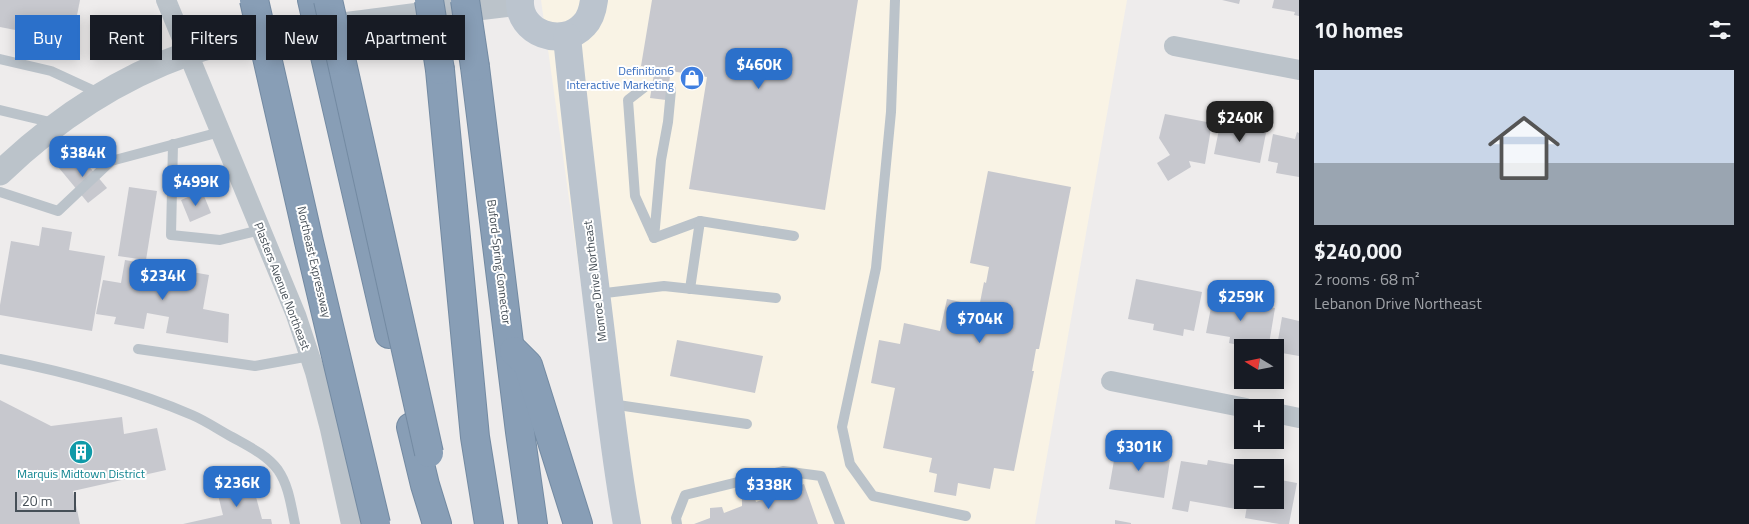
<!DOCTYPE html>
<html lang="en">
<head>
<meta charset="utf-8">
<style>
	body { margin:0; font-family:"Titillium Web",sans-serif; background:#20242c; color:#f1f3f6; height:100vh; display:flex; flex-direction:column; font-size:19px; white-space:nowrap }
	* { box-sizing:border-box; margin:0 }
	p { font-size:16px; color:#9ea1a6 }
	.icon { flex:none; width:28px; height:28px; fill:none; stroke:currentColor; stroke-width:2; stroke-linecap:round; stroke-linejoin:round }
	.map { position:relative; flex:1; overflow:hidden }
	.drawer { display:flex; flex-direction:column; background:#171b24; width:450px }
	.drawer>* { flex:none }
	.guide { position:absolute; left:15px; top:15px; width:475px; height:45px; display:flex; gap:10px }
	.needle { width:32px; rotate:280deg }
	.fabs { position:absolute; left:1234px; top:339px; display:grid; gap:10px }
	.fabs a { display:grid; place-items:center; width:50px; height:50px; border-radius:0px; background:#171b24; box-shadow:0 2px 12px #0003; font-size:25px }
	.scale { position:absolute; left:15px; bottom:12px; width:61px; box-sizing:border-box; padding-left:5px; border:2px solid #464f57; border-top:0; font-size:14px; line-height:18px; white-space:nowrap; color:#464f57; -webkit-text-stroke:4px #fff; paint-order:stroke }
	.price { position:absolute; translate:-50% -42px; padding:0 11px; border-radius:10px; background:#2b70ca; color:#fff; font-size:16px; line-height:32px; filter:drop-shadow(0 1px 2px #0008) }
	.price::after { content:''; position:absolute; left:50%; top:30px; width:15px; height:11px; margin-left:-8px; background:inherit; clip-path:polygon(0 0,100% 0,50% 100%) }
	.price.on { background:#222; color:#fff }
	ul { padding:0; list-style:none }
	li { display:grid; align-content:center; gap:10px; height:265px; padding:0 15px }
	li+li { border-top:1px solid #363941 }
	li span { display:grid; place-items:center; height:155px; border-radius:0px; color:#555 }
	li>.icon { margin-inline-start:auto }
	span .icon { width:90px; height:90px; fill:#fffc; stroke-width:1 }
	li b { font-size:21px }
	h2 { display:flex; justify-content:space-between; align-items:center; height:60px; padding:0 15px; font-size:21px }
	.chip { padding:0 18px; border-radius:0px; background:#171b24; box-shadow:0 2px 12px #0003; font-size:18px; line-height:45px }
	.chip.on { background:#2b70ca; color:#fff }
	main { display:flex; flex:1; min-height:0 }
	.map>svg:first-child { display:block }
	.commercial { fill:#f9f3e5 }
	.building { fill:#c7c8ce }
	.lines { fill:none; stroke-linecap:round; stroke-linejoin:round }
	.motorway-casing { stroke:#738aa2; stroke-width:30 }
	.service { stroke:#bbc3ca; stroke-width:10 }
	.minor { stroke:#bbc3ca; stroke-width:20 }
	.tertiary { stroke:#bbc3ca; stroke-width:25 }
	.secondary { stroke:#bbc4ce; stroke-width:28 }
	.motorway { stroke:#889eb6; stroke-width:28 }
	.motorway-bridge-casing { stroke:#738aa2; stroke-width:30; stroke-linecap:butt }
	.motorway-bridge { stroke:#889eb6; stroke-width:28 }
	.labels { text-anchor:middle; stroke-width:4; stroke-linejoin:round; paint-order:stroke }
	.shop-label { font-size:12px; fill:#366cbe; stroke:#fff; text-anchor:end }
	.street-label { font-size:12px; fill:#464f57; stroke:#fff }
	.culture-label { font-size:12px; fill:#0d838f; stroke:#fff }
</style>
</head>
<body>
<main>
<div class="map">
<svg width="1299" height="524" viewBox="0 0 1299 524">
	<rect width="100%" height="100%" fill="#eeecec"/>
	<polygon class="commercial" points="541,0 1127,0 1035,524 615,524"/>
	<g class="building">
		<polygon points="0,0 80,0 72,41 0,27"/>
		<polygon points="652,0 858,0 825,210 689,189 707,77 671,71 666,100 650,98 655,68 641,66"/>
		<polygon points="1222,0 1240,0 1239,4"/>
		<polygon points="1274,0 1299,0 1299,16 1294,15 1295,12 1272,8"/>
		<polygon points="1165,114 1212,123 1205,164 1189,161 1191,167 1168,181 1157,163 1170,155 1159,138"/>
		<polygon points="1221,120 1240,124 1239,128 1266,133 1260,163 1214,154"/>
		<polygon points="1297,132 1299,133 1299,177 1276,173 1278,163 1268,161 1273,134 1295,139"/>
		<polygon points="77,152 107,188 88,203 59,168"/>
		<polygon points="988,171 1071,187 1039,349 1036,349 1032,371 1034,371 1014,471 994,468 990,489 958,483 956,496 934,492 937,474 929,472 932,458 883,448 895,388 871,383 879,340 900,344 904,323 940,331 947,299 961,302 957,323 978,326 978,323 976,323 984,282 986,283 989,267 970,263"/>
		<polygon points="129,187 157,191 146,260 118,256"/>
		<polygon points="202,191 211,213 190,222 181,200"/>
		<polygon points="42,227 72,232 69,250 105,256 92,331 0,315 0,305 11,241 39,246"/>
		<polygon points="125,260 209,275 203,309 229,314 228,343 166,333 169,317 147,313 144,329 114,324 116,317 96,314 103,280 121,283"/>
		<polygon points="1136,279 1202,292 1194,331 1184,329 1183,336 1153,330 1154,324 1128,319"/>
		<polygon points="1213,297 1275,308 1269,344 1260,343 1259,348 1251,348 1229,343 1230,337 1206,333"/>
		<polygon points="1282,317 1299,321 1299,356 1276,352"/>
		<polygon points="677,340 763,356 755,393 670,376"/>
		<polygon points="0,400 51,426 122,417 124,434 157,428 166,470 73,491 80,524 0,524"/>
		<polygon points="1117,443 1146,448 1145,456 1170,460 1164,498 1109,489"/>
		<polygon points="1208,460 1242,466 1236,509 1190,501 1188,512 1172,509 1181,461 1207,465"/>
		<polygon points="1275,479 1297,483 1289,524 1279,524 1245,518 1248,500 1275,500"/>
		<polygon points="804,484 818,524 694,524 710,518 710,508 722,507 724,513 742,506 742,496 754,495 756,502"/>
		<polygon points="253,486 262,519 271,519 272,524 183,524 223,515 217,491"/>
		<polygon points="1115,520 1131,523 1131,524 1115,524"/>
	</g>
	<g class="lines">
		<g class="motorway-casing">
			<g id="motorway">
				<polyline points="312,0 389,334"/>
				<polyline points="475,67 520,432 533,524"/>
				<polyline points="440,70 475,437 489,524"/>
				<polyline points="514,351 528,365 578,524"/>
				<polyline points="411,427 425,485 437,524"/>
			</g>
		</g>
		<g class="service">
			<polyline points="895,0 891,112 876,268 842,427 850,464 873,496 966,516"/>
			<polyline points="0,59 51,71 101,94"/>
			<polyline points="646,86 628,100 635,196 654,238 661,160 668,122 671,90"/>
			<polyline points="0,110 54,123"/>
			<polyline points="173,144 171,235 220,240 260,230"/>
			<polyline points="0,192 58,211 111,161 220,132"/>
			<polyline points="654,238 700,221"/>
			<polyline points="690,289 700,221 794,236"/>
			<polyline points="597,294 664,286 776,298"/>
			<polyline points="138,349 255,366 310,356"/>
			<path d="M0,359C66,372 131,389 192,415C206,421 219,430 232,437C248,446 267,455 278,470C289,486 291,506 295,524"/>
			<polyline points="611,404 747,424"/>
			<polyline points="677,524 676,518 685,495 783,471 821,476 840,524"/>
		</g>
		<g class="minor">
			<polyline points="166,0 296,315 315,372 330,429 351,524"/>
			<polyline points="1174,46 1299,70"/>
			<polyline points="1111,381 1246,408"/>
			<polyline points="1275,413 1299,418"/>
		</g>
		<path class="tertiary" d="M0,173C54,121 117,79 187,54C237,36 290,31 343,25C401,17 460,10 519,3"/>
		<g class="secondary">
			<path d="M520,0C518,33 562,49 584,25C590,19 593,8 594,0"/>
			<path d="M567,37C576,128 587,219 598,309C607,381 614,453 627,524"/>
		</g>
		<use href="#motorway" class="motorway"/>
		<g class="motorway-bridge-casing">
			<g id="motorway-bridge">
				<polyline points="254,0 309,242 376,524"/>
				<polyline points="328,0 429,453"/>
				<polyline points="429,0 440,70"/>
				<polyline points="465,0 475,67"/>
			</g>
		</g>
		<use href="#motorway-bridge" class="motorway-bridge"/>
	</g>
	<defs>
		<g id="shop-disc" transform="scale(1.25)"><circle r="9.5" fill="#3f7fe0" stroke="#fff"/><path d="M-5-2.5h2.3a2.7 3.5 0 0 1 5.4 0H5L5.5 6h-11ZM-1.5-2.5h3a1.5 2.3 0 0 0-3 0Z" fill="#fff"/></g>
		<g id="building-disc" transform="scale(1.25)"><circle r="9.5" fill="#0f9aa8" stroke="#fff"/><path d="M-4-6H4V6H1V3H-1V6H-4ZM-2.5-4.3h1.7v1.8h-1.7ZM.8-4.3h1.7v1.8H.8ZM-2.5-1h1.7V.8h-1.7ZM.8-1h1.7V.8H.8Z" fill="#fff"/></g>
	</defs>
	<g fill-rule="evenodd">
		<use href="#shop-disc" x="692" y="78"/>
		<use href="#building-disc" x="81" y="452"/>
	</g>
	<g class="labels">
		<g class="shop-label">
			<text x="674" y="75">Definition6<tspan x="674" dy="14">Interactive Marketing</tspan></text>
		</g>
		<g class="street-label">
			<text transform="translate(314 262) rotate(77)" y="4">Northeast Expressway</text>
			<text transform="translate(499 262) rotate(83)" y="4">Buford-Spring Connector</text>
			<text transform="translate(595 281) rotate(-97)" y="4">Monroe Drive Northeast</text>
			<text transform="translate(282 286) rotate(69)" y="4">Plasters Avenue Northeast</text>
		</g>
		<g class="culture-label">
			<text x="81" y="478">Marquis Midtown District</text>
		</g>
	</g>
</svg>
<div class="fabs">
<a><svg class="needle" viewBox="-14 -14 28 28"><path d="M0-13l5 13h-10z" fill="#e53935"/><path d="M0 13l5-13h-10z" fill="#9ea1a6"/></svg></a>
<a>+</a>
<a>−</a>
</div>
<div class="scale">20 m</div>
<b class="price" style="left:759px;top:90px">$460K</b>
<b class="price on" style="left:1240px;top:143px">$240K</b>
<b class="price" style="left:83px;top:178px">$384K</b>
<b class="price" style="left:196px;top:207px">$499K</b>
<b class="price" style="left:163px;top:301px">$234K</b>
<b class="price" style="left:1241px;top:322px">$259K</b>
<b class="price" style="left:980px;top:344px">$704K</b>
<b class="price" style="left:1139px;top:472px">$301K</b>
<b class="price" style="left:237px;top:508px">$236K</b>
<b class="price" style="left:769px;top:510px">$338K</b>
<div class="guide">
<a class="chip on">Buy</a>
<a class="chip">Rent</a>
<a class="chip">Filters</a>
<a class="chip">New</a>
<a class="chip">Apartment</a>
</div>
</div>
<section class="drawer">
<h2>10 homes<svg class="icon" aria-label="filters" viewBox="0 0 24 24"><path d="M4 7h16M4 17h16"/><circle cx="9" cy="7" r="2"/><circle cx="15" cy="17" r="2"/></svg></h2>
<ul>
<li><span style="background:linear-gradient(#c9d6e8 60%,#9aa5b1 0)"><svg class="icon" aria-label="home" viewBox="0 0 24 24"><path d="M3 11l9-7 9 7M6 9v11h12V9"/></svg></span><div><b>$240,000</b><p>2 rooms · 68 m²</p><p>Lebanon Drive Northeast</p></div></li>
</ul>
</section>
</main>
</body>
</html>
